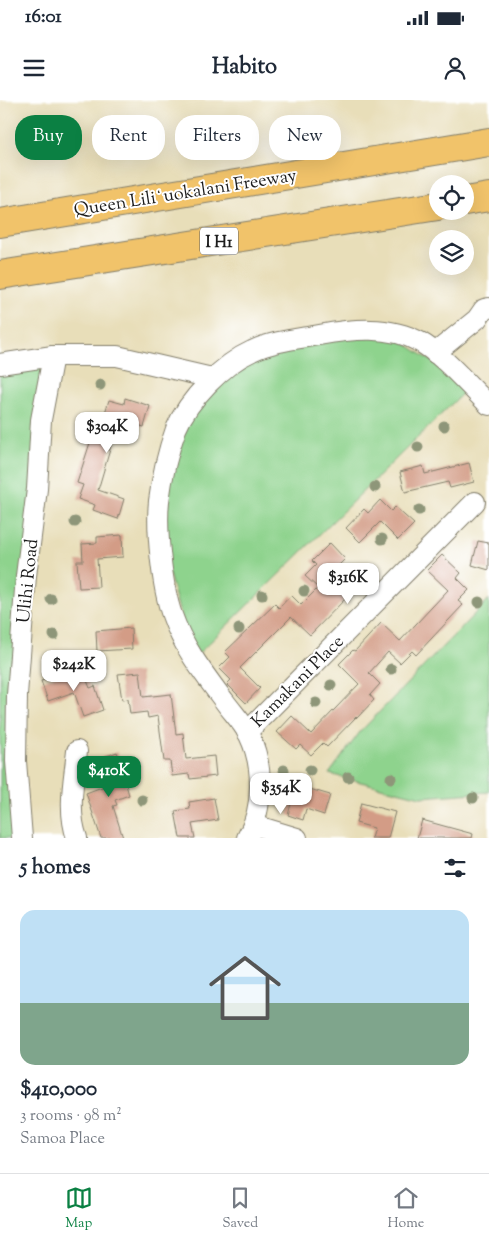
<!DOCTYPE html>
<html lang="en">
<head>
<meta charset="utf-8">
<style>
	body { margin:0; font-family:"Sorts Mill Goudy",serif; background:#f6f6f7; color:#1f2937; height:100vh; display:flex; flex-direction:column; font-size:19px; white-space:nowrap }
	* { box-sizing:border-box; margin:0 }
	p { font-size:16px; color:#747a83 }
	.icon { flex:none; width:28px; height:28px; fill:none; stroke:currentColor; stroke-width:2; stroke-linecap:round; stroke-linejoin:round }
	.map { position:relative; height:738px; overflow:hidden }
	.side { display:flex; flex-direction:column; background:#fff; flex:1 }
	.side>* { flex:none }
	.banner { position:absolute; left:15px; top:15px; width:460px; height:45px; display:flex; gap:10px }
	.tools { position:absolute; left:429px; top:75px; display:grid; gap:10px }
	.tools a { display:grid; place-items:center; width:45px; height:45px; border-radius:50%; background:#fff; box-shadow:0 5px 20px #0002; font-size:25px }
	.price { position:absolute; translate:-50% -42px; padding:0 11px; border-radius:10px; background:#fff; color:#222; font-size:16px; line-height:32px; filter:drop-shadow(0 1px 2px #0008) }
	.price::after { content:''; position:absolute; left:50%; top:30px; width:15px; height:11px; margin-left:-8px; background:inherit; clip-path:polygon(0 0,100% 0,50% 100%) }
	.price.selected { background:#0b8043; color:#fff }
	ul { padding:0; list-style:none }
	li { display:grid; align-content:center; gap:10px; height:265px; padding:0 20px }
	li span { display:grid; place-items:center; height:155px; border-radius:15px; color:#555 }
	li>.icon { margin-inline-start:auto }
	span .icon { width:90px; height:90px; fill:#fffc; stroke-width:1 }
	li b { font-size:21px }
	h2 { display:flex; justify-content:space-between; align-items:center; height:60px; padding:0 20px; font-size:21px }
	.pill { padding:0 18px; border-radius:20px; background:#fff; box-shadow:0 5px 20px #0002; font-size:18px; line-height:45px }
	.pill.selected { background:#0b8043; color:#fff }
	.status { display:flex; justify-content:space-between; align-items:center; height:35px; padding:0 25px; background:#fff; direction:ltr }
	.status svg { height:14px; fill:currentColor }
	header { display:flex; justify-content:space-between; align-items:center; height:65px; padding:0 20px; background:#fff; font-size:22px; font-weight:700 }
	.dock { display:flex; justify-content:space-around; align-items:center; height:70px; border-top:1px solid #e0e1e3; background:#fff; font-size:14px; color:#747a83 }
	.dock a { display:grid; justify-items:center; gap:2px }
	.dock .selected { color:#0b8043 }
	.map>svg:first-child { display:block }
	.green { fill:#8ed38d; stroke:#557854 }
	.building { fill:#d39c86 }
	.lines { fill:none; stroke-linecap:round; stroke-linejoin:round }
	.minor-casing { stroke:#827d6a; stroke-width:22 }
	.highway-casing { stroke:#827d6a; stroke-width:30 }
	.minor { stroke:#fff; stroke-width:20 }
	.highway { stroke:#f1c36a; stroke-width:28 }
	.tree { fill:#8e9679 }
	.labels { text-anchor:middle; stroke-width:4; stroke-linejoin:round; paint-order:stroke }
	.shield { fill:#fff; stroke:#606060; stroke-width:1 }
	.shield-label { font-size:16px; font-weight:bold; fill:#1c1c1c }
	.street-label { font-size:18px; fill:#1c1c1c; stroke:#fff }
</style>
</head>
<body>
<div class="status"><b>16:01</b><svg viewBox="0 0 49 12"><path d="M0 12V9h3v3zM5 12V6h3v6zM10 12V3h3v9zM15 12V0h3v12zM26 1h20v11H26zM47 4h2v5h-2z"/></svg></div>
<header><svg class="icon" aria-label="menu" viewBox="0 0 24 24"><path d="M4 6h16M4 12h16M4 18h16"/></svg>Habito<svg class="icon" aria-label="person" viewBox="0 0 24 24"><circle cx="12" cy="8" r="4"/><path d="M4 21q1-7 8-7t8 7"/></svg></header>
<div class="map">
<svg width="489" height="738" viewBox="0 0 489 738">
	<rect width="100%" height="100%" fill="#fff"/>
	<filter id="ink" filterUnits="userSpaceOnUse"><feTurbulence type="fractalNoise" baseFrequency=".02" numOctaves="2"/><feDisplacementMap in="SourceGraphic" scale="10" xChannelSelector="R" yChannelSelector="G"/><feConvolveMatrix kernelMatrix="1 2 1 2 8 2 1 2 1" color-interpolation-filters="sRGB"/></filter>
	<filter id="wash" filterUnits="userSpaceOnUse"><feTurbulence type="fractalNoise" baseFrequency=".0096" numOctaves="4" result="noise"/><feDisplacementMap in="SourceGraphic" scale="20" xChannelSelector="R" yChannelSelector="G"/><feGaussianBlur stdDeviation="1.12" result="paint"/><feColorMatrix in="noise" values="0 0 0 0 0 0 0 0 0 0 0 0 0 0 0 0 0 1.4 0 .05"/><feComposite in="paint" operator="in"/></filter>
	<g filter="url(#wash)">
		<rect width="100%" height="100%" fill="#e8deb9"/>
		<g class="green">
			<polygon points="386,231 470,286 193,559 159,439 177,328 252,251"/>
			<polygon points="53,256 26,476 22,738 0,738 0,264"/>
			<polygon points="489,499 489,692 421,697 329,674 360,632"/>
		</g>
		<g id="blocks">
			<g class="building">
				<polygon points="125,298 150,306 144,327 119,319 98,390 124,399 118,419 93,410 95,405 78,399 83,385 77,383 99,315 104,316 109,300 124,304"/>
				<polygon points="469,363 474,382 450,388 448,382 405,392 400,372 423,366 425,374"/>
				<polygon points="380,400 391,411 395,407 414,424 398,440 380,422 360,442 346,428 364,409 368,413"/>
				<polygon points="122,435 123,457 97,459 99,487 79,488 77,461 83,461 82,444 97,443 97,437"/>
				<polygon points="478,441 489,443 489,470 472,465"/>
				<polygon points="330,443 345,459 327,477 347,497 310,535 291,517 240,568 260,588 246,603 227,584 231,580 219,568 230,557 225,552 275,504 279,508 291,495 301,505 318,488 305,476 316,465 312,461"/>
				<polygon points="442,455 461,473 457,478 469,490 458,501 463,505 416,555 412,551 400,563 388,552 369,573 380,584 370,595 374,600 357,618 356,617 327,647 323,643 311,655 300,645 296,649 277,632 292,616 311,634 359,584 339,564 353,550 355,551 381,523 400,541 448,490 427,470"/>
				<polygon points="131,528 132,549 97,551 96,531"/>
				<polygon points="140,572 143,597 171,594 176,634 183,633 186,659 214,656 216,676 190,679 189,674 172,676 170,661 164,661 158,616 148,618 147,612 130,614 128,599 122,600 118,574"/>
				<polygon points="66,573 68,578 84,573 90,588 95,586 103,610 83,617 74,592 48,601 41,581"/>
				<polygon points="117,652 126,678 124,678 129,695 115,700 117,705 113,706 123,738 101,738 86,693 110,684 101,658"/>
				<polygon points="296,685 330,695 324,715 306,709 303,720 288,715"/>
				<polygon points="214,698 218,720 192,724 195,738 180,738 175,711 190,709 189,702"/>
				<polygon points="361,703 395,712 388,738 371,738 374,728 356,723"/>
				<polygon points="422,720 473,734 472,738 417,738"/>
			</g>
		</g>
	</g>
	<g filter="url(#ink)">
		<use href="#blocks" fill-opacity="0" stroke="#827d6a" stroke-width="1"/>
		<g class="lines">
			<g class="minor-casing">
				<g id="minor">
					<polyline points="435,253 477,219 484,209 489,208"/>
					<polyline points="0,264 53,256 117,256 212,278"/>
					<polyline points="247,632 475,402"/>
					<path d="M77,651C74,680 67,710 77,738"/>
					<polyline points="254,725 297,738"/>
					<polyline points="22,738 16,661 17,595 26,476 37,389 41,320 53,256"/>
					<path d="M247,738C264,708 264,666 249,635C243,623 233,613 225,602C204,574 183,547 172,515C162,487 156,430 159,401C162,377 168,351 176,329C188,300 223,264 252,251C273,241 297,239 319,235C352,229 389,225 420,242C443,255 469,286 489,305"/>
				</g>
			</g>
			<g class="highway-casing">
				<g id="highway">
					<polyline points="465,101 489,97"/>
					<polyline points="0,123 489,42"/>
					<polyline points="0,175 438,106"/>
				</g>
			</g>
			<use href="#minor" class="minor"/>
			<use href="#highway" class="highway"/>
		</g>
		<g class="tree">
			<circle cx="100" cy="285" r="5.5"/>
			<circle cx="444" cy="326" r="5.5"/>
			<circle cx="418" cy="347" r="5.5"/>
			<circle cx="375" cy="387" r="5.5"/>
			<circle cx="419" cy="410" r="5.5"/>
			<circle cx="75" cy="422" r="5.5"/>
			<circle cx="382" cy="439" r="5.5"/>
			<circle cx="304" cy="491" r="5.5"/>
			<circle cx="262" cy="495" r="5.5"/>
			<circle cx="51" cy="499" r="5.5"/>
			<circle cx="479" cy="502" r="5.5"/>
			<circle cx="239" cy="529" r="5.5"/>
			<circle cx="54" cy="535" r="5.5"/>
			<circle cx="391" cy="569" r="5.5"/>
			<circle cx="331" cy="585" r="5.5"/>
			<circle cx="316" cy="603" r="5.5"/>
			<circle cx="284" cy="670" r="5.5"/>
			<circle cx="310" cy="670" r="5.5"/>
			<circle cx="348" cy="677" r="5.5"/>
			<circle cx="391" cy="678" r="5.5"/>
			<circle cx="473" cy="698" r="5.5"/>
			<circle cx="142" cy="700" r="5.5"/>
		</g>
	</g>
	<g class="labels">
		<rect class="shield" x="200" y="127.5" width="38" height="27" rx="4"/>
		<g class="shield-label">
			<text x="219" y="147">I H1</text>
		</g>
		<g class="street-label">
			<text transform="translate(185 92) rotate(-9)" y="6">Queen Liliʻuokalani Freeway</text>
			<text transform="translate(27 481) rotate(-84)" y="6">Ulihi Road</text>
			<text transform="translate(297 581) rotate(-45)" y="6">Kamakani Place</text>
		</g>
	</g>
</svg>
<div class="tools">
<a><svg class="icon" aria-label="locate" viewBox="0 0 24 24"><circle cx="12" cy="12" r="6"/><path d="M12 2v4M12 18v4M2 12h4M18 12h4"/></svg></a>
<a><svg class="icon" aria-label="layers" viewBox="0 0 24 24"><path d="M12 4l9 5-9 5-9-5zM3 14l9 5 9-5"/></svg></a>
</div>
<b class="price" style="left:107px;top:354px">$304K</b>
<b class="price" style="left:348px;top:505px">$316K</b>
<b class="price" style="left:74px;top:592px">$242K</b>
<b class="price selected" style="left:109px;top:698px">$410K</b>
<b class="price" style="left:281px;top:715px">$354K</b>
<div class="banner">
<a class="pill selected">Buy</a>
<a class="pill">Rent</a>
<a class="pill">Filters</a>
<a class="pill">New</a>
</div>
</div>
<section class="side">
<h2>5 homes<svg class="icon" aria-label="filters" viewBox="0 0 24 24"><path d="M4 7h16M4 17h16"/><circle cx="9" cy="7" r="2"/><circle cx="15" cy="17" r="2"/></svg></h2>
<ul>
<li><span style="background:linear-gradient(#bfe0f5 60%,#7fa58c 0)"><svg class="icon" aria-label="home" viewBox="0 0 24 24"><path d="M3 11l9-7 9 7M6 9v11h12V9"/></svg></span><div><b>$410,000</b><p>3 rooms · 98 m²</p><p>Samoa Place</p></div></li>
</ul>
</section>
<nav class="dock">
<a class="selected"><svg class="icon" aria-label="map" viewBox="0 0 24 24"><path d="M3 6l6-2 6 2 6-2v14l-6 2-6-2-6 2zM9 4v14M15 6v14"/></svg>Map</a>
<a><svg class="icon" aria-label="saved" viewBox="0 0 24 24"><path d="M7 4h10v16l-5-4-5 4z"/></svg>Saved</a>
<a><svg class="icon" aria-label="home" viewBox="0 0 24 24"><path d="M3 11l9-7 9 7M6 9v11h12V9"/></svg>Home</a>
</nav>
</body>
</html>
